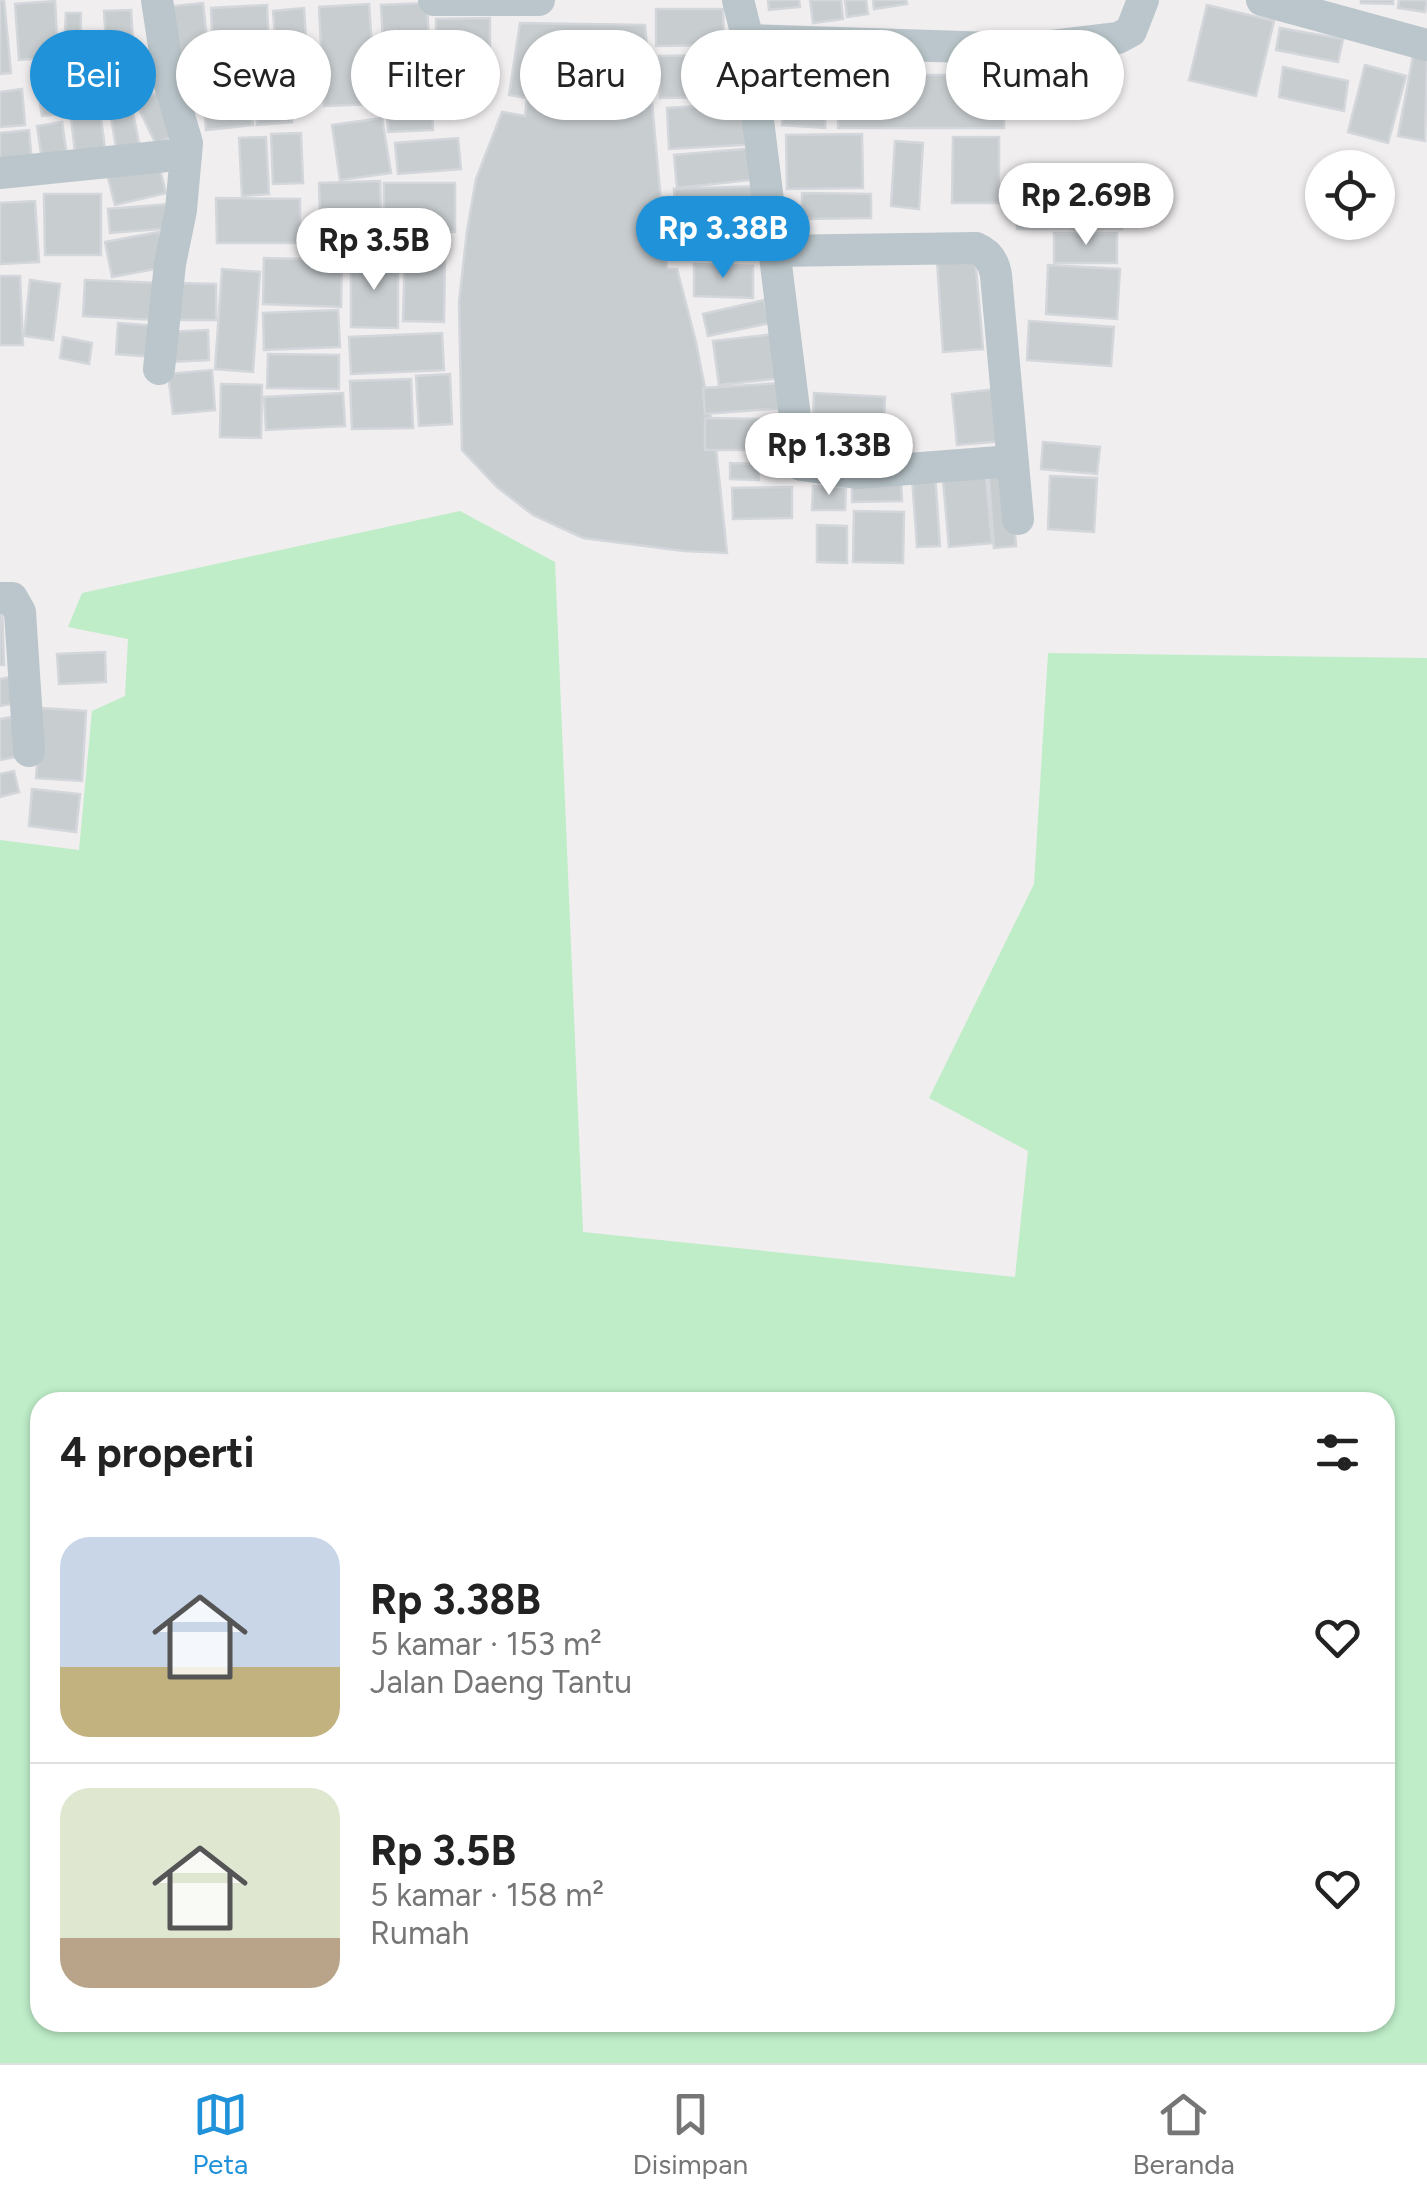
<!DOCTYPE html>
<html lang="id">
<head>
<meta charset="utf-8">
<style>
	body { margin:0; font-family:Figtree,sans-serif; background:#f6f6f6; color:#222; height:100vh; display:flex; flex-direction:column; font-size:38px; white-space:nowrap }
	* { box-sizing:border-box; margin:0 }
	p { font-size:32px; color:#767676 }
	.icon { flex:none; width:55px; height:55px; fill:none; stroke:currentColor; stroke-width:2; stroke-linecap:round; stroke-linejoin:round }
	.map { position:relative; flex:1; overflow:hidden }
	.sheet { position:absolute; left:30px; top:1392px; width:1365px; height:640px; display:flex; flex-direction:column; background:#fff; border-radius:30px; box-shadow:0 2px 8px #0004 }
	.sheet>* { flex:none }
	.hud { position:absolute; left:30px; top:30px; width:1368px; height:90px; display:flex; gap:20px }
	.buttons { position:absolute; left:1305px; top:150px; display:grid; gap:20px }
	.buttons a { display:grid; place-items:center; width:90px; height:90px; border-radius:50%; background:#fff; box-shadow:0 2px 8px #0004; font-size:50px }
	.price { position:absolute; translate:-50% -85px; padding:0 22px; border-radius:35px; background:#fff; color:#222; font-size:32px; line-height:65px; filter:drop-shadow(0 2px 5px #0008) }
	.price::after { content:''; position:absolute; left:50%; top:60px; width:30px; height:22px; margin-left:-15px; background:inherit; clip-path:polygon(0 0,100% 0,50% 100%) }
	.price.selected { background:#1f92da; color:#fff }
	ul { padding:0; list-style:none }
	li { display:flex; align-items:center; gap:30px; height:250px; padding:0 30px }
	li+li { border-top:2px solid #e0e0e0 }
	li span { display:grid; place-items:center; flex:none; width:280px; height:200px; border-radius:30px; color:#555 }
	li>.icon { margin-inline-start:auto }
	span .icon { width:120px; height:120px; fill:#fffc; stroke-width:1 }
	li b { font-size:42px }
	h2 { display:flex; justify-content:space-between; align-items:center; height:120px; padding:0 30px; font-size:42px }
	.pill { padding:0 35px; border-radius:45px; background:#fff; box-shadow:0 2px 8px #0004; font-size:35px; line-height:90px }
	.pill.selected { background:#1f92da; color:#fff }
	.tabs { display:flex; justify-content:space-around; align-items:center; height:140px; border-top:2px solid #e0e0e0; background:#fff; font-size:28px; color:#767676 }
	.tabs a { display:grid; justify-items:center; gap:5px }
	.tabs .selected { color:#1f92da }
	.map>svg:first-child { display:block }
	.green { fill:#beedc8; fill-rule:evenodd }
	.building { fill:#c8cdd0; stroke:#d3d6da; stroke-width:2.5 }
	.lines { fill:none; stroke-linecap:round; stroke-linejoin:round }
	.street { stroke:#bac6cb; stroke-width:32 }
</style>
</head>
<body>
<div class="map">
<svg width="1427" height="2063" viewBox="0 0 1427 2063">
	<rect width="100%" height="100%" fill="#f1eeef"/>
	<path class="green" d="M460,511L555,562L583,1232L1015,1277L1028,1151L929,1098L1034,884L1048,653L1427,658V2063H0V840L79,850L92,711L125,696L128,639L68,627L82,593ZM40,1402H1385V2022H40Z"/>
	<g class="building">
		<polygon points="0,0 4,0 11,73 0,74"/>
		<polygon points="768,0 799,0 800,7 769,10"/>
		<polygon points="810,0 841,0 843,19 813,23"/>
		<polygon points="845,0 866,0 868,14 847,17"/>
		<polygon points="873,0 906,0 907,4 874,9"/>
		<polygon points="1361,0 1393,0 1393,4 1361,3"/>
		<polygon points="1399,0 1427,0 1425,12 1398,8"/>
		<polygon points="55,1 58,57 19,60 15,4"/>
		<polygon points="203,3 211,79 172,83 164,7"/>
		<polygon points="427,3 433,130 388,132 381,5"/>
		<polygon points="369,4 376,104 324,106 319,7"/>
		<polygon points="267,5 270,73 214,76 211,8"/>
		<polygon points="1207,5 1274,21 1256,96 1189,80"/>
		<polygon points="304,8 309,84 279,86 273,11"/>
		<polygon points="656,9 723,9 724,45 656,46"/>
		<polygon points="131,10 133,41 106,42 104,11"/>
		<polygon points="66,13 81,13 80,50 64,50"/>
		<polygon points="490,18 490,88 437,88 436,19"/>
		<polygon points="520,23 645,25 667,269 677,269 696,342 715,439 727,553 684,551 583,538 533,515 497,487 462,450 459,302 467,231 476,179 502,112 525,116 527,98 509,95"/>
		<polygon points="1280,28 1343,39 1338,62 1276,50"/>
		<polygon points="787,51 830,54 825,128 782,125"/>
		<polygon points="724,55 725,97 660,98 659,56"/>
		<polygon points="1413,56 1427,58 1425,141 1398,136"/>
		<polygon points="1365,65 1406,76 1388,143 1348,132"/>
		<polygon points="1283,67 1348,81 1344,111 1279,97"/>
		<polygon points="159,69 165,82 137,93 132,80"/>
		<polygon points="57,70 63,114 42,116 35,72"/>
		<polygon points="95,72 105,149 75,152 66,76"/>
		<polygon points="124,75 129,97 108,101 104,79"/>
		<rect x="838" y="75" width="166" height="53"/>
		<polygon points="290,88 292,122 257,125 254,90"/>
		<polygon points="22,89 25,125 0,127 0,92"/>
		<polygon points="164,90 183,131 156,144 136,103"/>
		<polygon points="250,91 253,125 206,130 203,96"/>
		<polygon points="753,103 759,144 669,149 667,108"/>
		<polygon points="132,107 139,144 116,147 110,111"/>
		<polygon points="382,118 391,173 340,180 332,125"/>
		<polygon points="62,122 67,156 42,160 37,126"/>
		<polygon points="29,130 32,163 0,166 0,133"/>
		<polygon points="301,133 303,183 273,184 271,134"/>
		<polygon points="862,134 863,188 787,189 786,135"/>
		<polygon points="266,137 269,194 242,196 239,138"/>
		<polygon points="953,137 999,137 999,203 952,203"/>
		<polygon points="458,138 461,169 398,174 395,143"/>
		<polygon points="895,141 923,143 919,209 891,206"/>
		<polygon points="756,148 759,179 677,188 674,155"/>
		<polygon points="158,162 166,193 115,205 107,174"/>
		<polygon points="380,181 382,246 321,247 319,183"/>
		<polygon points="1121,181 1122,229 1017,229 1017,182"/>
		<rect x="384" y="183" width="71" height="49"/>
		<polygon points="761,186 764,236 676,240 674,189"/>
		<polygon points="802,193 871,194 871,218 802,219"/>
		<polygon points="44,194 101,194 101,255 45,255"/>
		<polygon points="216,198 300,199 300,243 217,243"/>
		<polygon points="35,201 39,262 0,264 0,203"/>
		<polygon points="170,204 172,228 110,233 108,209"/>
		<polygon points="159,232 166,267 112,277 105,242"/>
		<rect x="1054" y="233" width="63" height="30"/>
		<polygon points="405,255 445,255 444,322 403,321"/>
		<polygon points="351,257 398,258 398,328 351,327"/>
		<polygon points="975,257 983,349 943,352 937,260"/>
		<polygon points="264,258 342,260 341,307 263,304"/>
		<polygon points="694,264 753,266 753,298 694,296"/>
		<polygon points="1048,265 1120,269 1117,319 1046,314"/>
		<polygon points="222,269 260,272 253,372 215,369"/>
		<polygon points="0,276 20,276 23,345 0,345"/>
		<polygon points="30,280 60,284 53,340 24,336"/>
		<polygon points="85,280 158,283 156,320 83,316"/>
		<polygon points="175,283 216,284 216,320 175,320"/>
		<polygon points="764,300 770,323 708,336 703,314"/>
		<polygon points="338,310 340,347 264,350 263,313"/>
		<polygon points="1029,321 1114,327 1111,366 1027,360"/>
		<polygon points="118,323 156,326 154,357 116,354"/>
		<polygon points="208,330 209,360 170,362 167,332"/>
		<polygon points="442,333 444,370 351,374 349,337"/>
		<polygon points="775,334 781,378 719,385 713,341"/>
		<polygon points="63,337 92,343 89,364 60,358"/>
		<polygon points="268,354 339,355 339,389 267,388"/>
		<polygon points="212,370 215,410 173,414 168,374"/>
		<polygon points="450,374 452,424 419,426 416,376"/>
		<polygon points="411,379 413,428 352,429 350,381"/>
		<polygon points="782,383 784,408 705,414 703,388"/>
		<polygon points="221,384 262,385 261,438 220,437"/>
		<polygon points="998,389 1003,441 957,445 952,394"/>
		<polygon points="343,393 345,426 266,430 264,397"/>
		<polygon points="814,393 885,397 883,449 812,445"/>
		<polygon points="705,418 765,419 765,450 705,450"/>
		<polygon points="1043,442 1100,447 1097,474 1041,469"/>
		<polygon points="730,463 759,464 759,480 730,479"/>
		<polygon points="1010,465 1016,546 994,548 988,466"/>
		<polygon points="985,466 992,543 949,547 942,469"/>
		<polygon points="935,474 940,546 917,547 912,476"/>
		<polygon points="1050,476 1097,478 1094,532 1048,529"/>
		<polygon points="901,478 902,501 852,502 852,479"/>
		<polygon points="813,486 846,487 845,510 812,510"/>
		<polygon points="792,487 792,518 733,519 732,488"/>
		<polygon points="854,511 904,512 903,563 853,562"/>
		<polygon points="817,525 847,526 847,563 817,562"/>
		<polygon points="0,605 2,605 4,665 0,665"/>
		<polygon points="105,652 106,682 59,684 57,654"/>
		<polygon points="17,676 22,702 0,706 0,679"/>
		<polygon points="41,708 86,711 82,781 36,778"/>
		<polygon points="18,716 26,755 0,760 0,719"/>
		<polygon points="14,771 19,792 0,797 0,774"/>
		<polygon points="32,789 80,794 76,832 29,826"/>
	</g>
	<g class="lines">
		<g class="street">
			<polyline points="157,0 170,85 187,143 181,210 170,264 159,369"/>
			<polyline points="434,0 539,0"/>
			<polyline points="738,0 748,40 801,465 857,473 1012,461"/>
			<polyline points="1262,0 1427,45"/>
			<polyline points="748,40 1026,49 1118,38 1131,31 1143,0"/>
			<polyline points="0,173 186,154"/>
			<path d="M773,251L976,248C988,253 994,262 996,275L1018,519"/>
			<polyline points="0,598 12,598 20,612 29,751"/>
		</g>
	</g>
</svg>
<div class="buttons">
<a><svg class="icon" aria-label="locate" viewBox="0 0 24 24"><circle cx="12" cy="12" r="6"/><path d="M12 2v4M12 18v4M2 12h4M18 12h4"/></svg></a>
</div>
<b class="price" style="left:1086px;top:248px">Rp 2.69B</b>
<b class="price selected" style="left:723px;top:281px">Rp 3.38B</b>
<b class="price" style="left:374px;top:293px">Rp 3.5B</b>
<b class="price" style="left:829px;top:498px">Rp 1.33B</b>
<div class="hud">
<a class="pill selected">Beli</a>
<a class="pill">Sewa</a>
<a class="pill">Filter</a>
<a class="pill">Baru</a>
<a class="pill">Apartemen</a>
<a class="pill">Rumah</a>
</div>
<section class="sheet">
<h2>4 properti<svg class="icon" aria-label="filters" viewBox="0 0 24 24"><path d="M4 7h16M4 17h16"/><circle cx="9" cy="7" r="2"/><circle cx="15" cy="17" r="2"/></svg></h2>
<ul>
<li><span style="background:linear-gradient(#c9d6e8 65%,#c2b280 0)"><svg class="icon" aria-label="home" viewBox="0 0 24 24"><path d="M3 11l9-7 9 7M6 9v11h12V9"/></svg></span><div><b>Rp 3.38B</b><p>5 kamar · 153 m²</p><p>Jalan Daeng Tantu</p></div><svg class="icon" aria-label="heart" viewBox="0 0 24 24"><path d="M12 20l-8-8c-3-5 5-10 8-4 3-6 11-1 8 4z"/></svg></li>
<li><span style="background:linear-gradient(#dfe7d0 75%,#b9a48a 0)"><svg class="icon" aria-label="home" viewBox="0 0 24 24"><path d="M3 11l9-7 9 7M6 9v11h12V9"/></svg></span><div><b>Rp 3.5B</b><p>5 kamar · 158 m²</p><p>Rumah</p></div><svg class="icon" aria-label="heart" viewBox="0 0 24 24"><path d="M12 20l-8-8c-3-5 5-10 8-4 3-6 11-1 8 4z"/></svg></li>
</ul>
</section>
</div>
<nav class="tabs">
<a class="selected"><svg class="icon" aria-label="map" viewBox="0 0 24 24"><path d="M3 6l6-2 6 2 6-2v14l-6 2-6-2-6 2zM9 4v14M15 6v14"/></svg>Peta</a>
<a><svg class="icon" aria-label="saved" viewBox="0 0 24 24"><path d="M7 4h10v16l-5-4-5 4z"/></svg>Disimpan</a>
<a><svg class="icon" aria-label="home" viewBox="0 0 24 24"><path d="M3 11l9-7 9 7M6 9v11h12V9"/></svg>Beranda</a>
</nav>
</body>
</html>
